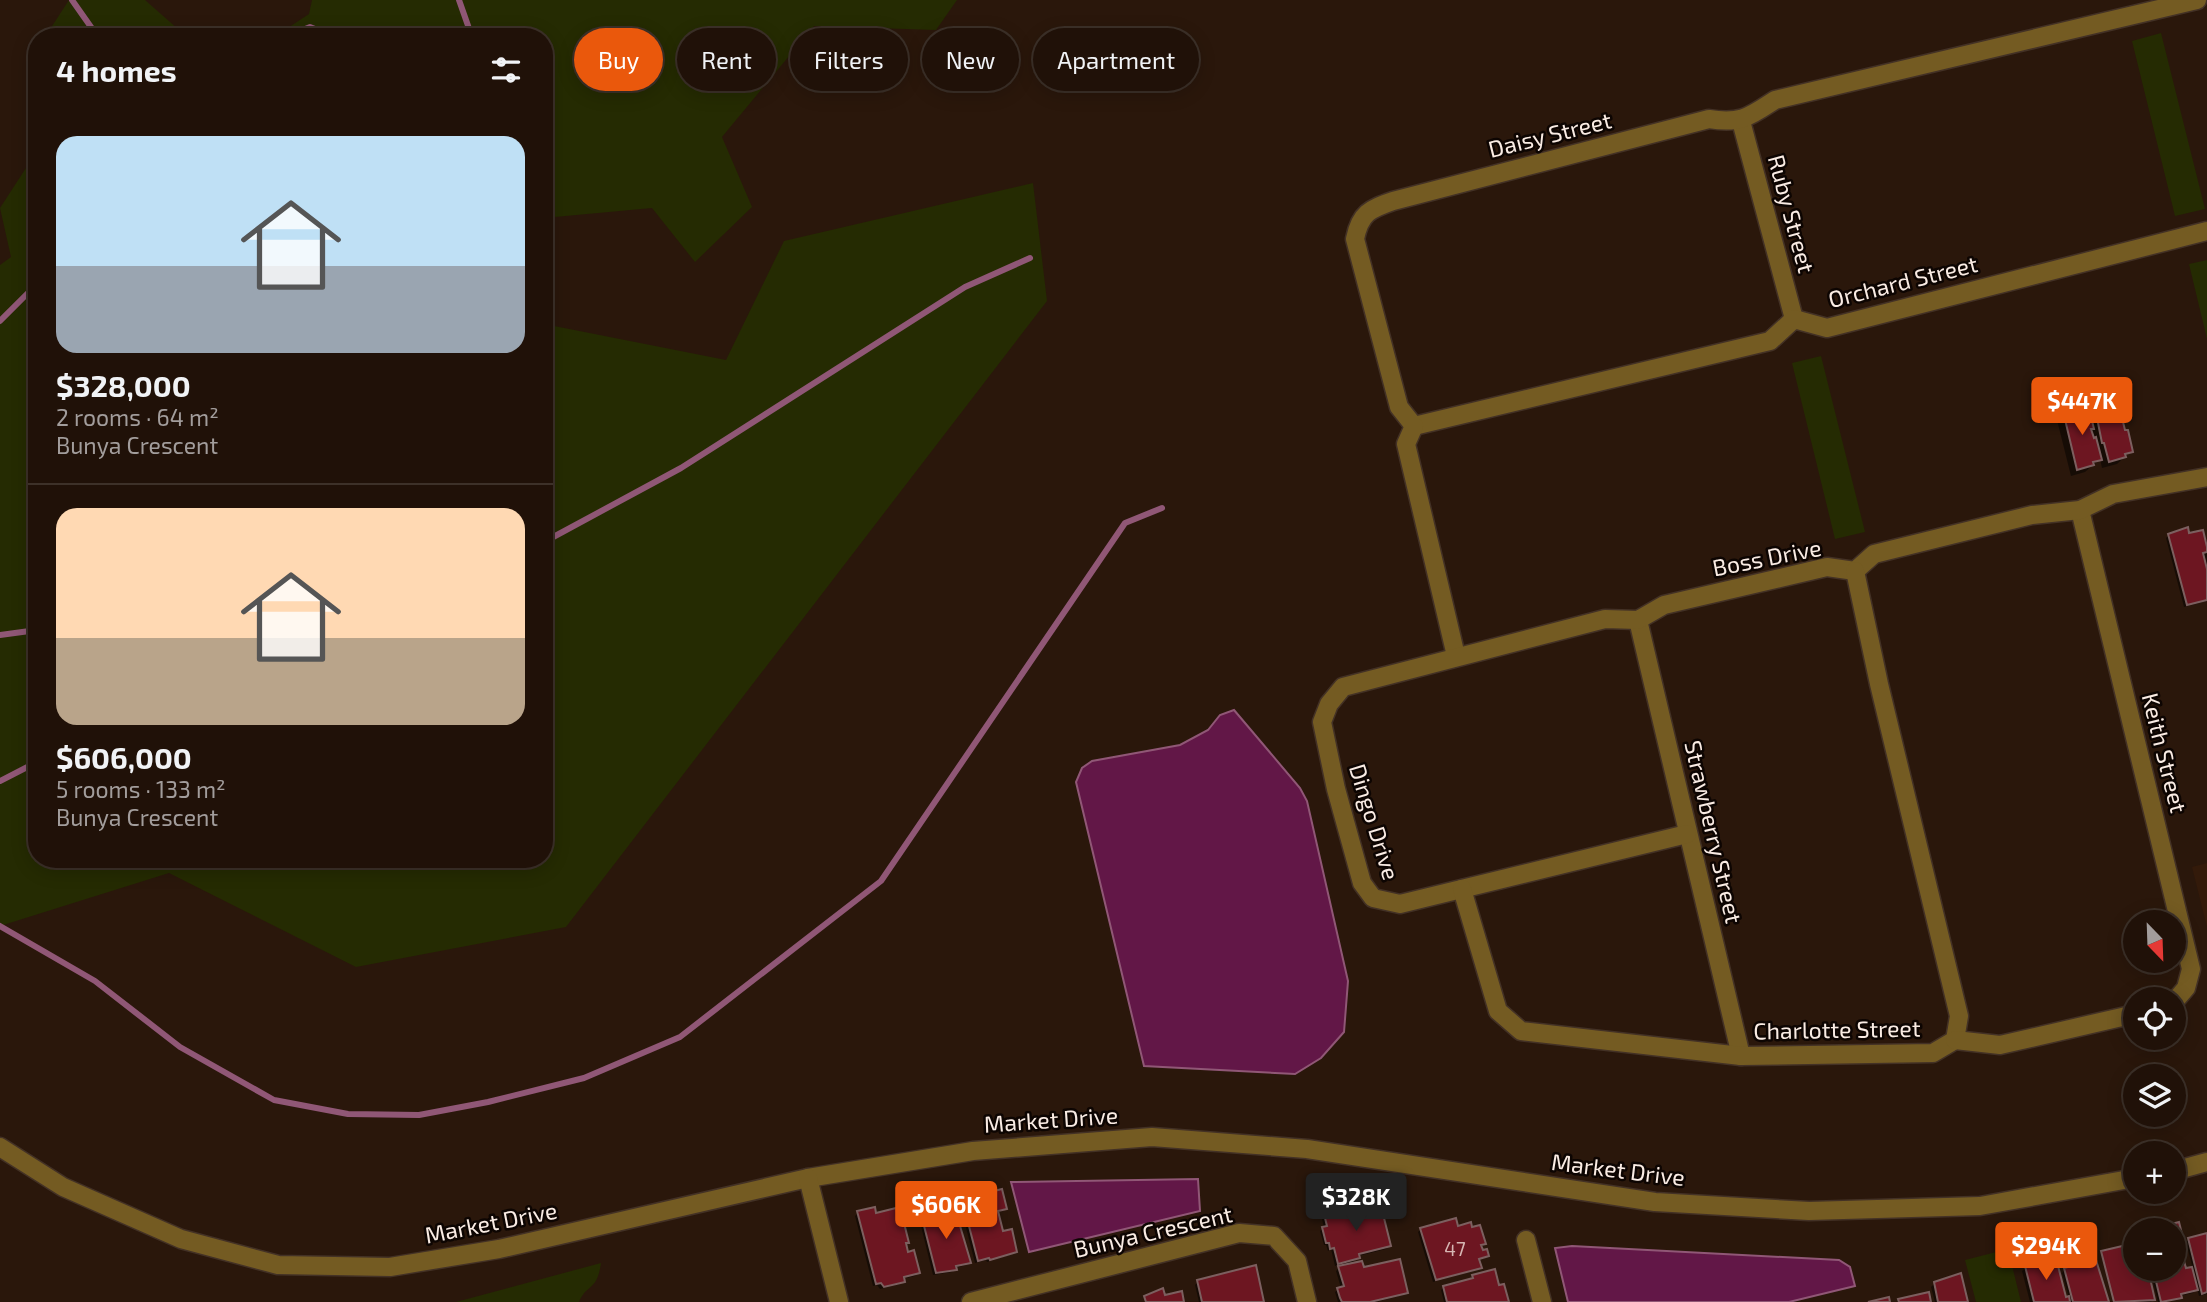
<!DOCTYPE html>
<html lang="en">
<head>
<meta charset="utf-8">
<style>
	body { margin:0; font-family:"Exo 2",sans-serif; background:#281a12; color:#f1f3f6; height:100vh; display:flex; flex-direction:column; font-size:26px; white-space:nowrap }
	* { box-sizing:border-box; margin:0 }
	p { font-size:23px; color:#a29d9c }
	.icon { flex:none; width:38px; height:38px; fill:none; stroke:currentColor; stroke-width:2; stroke-linecap:round; stroke-linejoin:round }
	.map { position:relative; flex:1; overflow:hidden }
	.details { position:absolute; left:28px; top:28px; width:525px; height:840px; display:flex; flex-direction:column; background:#201108; border-radius:28px; box-shadow:0 4px 18px #0003,0 0 0 2px #3d3129 }
	.details>* { flex:none }
	.guide { position:absolute; left:574px; top:28px; width:665px; height:63px; display:flex; gap:14px }
	.needle { width:46px; rotate:157deg }
	.controls { position:absolute; left:2123px; top:910px; display:grid; gap:14px }
	.controls a { display:grid; place-items:center; width:63px; height:63px; border-radius:50%; background:#201108; box-shadow:0 4px 18px #0003,0 0 0 2px #3d3129; font-size:35px }
	.price { position:absolute; translate:-50% -60px; padding:0 16px; border-radius:7px; background:#ea580c; color:#fff; font-size:23px; line-height:46px; filter:drop-shadow(0 2px 4px #0008) }
	.price::after { content:''; position:absolute; left:50%; top:42px; width:21px; height:16px; margin-left:-10px; background:inherit; clip-path:polygon(0 0,100% 0,50% 100%) }
	.price.current { background:#222; color:#fff }
	ul { padding:0; list-style:none }
	li { display:grid; align-content:center; gap:14px; height:371px; padding:0 28px }
	li+li { border-top:2px solid #3d3129 }
	li span { display:grid; place-items:center; height:217px; border-radius:21px; color:#555 }
	li>.icon { margin-inline-start:auto }
	span .icon { width:126px; height:126px; fill:#fffc; stroke-width:1 }
	li b { font-size:30px }
	h2 { display:flex; justify-content:space-between; align-items:center; height:84px; padding:0 28px; font-size:30px }
	.pill { padding:0 24px; border-radius:32px; background:#201108; box-shadow:0 4px 18px #0003,0 0 0 2px #3d3129; font-size:24px; line-height:63px }
	.pill.current { background:#ea580c; color:#fff }
	.map>svg:first-child { display:block }
	.built { fill:#331a0a }
	.green { fill:#252b02 }
	.water { fill:#621747; stroke:#905776; stroke-width:2 }
	.shadow { fill:#0007 }
	.lines { fill:none; stroke-linecap:round; stroke-linejoin:round }
	.stream { stroke:#905776; stroke-width:6 }
	.building { fill:#6d1621; stroke:#7c5f5f; stroke-width:2 }
	.minor-casing { stroke:#433125; stroke-width:21 }
	.minor { stroke:#745b22; stroke-width:18 }
	.labels { text-anchor:middle; stroke-width:5; stroke-linejoin:round; paint-order:stroke }
	.number-label { font-size:19px; fill:#d7b6b3 }
	.street-label { font-size:23px; fill:#faece4; stroke:#0d0502 }
</style>
</head>
<body>
<div class="map">
<svg width="2207" height="1302" viewBox="0 0 2207 1302">
	<rect width="100%" height="100%" fill="#2a170b"/>
	<polygon class="built" points="2207,863 2207,927 2192,867"/>
	<g class="green">
		<polygon points="69,0 145,0 187,37 45,37"/>
		<polygon points="312,0 957,0 936,30 814,26 722,137 752,207 695,262 652,208 544,218 544,37 274,37 309,14"/>
		<polygon points="2161,33 2205,209 2175,216 2132,41"/>
		<polygon points="37,151 37,859 544,859 544,324 726,360 784,241 1033,183 1047,301 566,927 356,967 169,873 0,926 0,265 11,257 0,208"/>
		<polygon points="2207,260 2207,339 2189,264"/>
		<polygon points="1821,356 1865,532 1835,539 1792,363"/>
		<polygon points="2008,1249 2021,1302 1976,1302 1965,1260"/>
		<path d="M601,1263C597,1292 587,1283 579,1302H456Z"/>
	</g>
	<g class="water">
		<polygon points="1234,710 1300,788 1307,801 1348,981 1344,1032 1321,1058 1295,1074 1144,1066 1076,782 1082,768 1092,761 1180,745 1208,730 1220,715"/>
		<polygon points="1198,1179 1200,1211 1029,1252 1011,1182"/>
		<polygon points="1572,1246 1839,1260 1850,1267 1855,1286 1789,1302 1568,1302 1555,1248"/>
	</g>
	<g class="shadow">
		<polygon points="2095,404 2121,423 2131,451 2117,464 2102,468 2100,459 2085,472 2071,476 2057,420 2064,412 2088,411"/>
		<polygon points="2169,535 2188,535 2204,543 2207,540 2207,601 2184,607 2166,538"/>
		<polygon points="963,1201 1005,1208 997,1213 1002,1233 1015,1251 1012,1254 987,1262 986,1260 975,1263 960,1204"/>
		<polygon points="858,1213 875,1215 899,1226 907,1242 904,1245 918,1273 915,1276 902,1279 900,1284 880,1289 877,1285 873,1286 855,1216"/>
		<polygon points="1325,1216 1348,1216 1389,1246 1386,1249 1358,1256 1351,1265 1406,1292 1403,1295 1376,1302 1338,1302 1335,1292 1341,1288 1336,1271 1343,1264 1335,1266 1331,1249 1328,1251 1326,1245 1324,1245 1320,1231 1324,1228 1322,1219"/>
		<polygon points="923,1219 969,1262 966,1265 955,1268 952,1272 933,1275 920,1222"/>
		<polygon points="2178,1224 2184,1250 2180,1254 2184,1271 2193,1269 2186,1242 2189,1239 2207,1235 2207,1294 2199,1296 2197,1288 2193,1293 2180,1296 2177,1300 2158,1302 2150,1269 2174,1269 2174,1230 2155,1230"/>
		<polygon points="1457,1228 1484,1243 1480,1247 1487,1256 1478,1260 1480,1267 1477,1270 1433,1282 1418,1232 1421,1229"/>
		<polygon points="2135,1245 2135,1269 2142,1269 2154,1299 2151,1302 2116,1302 2103,1253"/>
		<polygon points="2025,1268 2065,1299 2069,1298 2062,1273 2065,1270 2107,1302 2030,1302 2022,1271"/>
		<polygon points="1473,1277 1498,1287 1507,1302 1444,1302 1441,1290 1444,1287 1470,1280"/>
		<polygon points="1198,1282 1262,1302 1199,1302 1195,1285"/>
		<polygon points="1934,1284 1966,1302 1935,1302 1931,1287"/>
	</g>
	<g class="lines">
		<g class="stream">
			<polyline points="72,0 98,37"/>
			<polyline points="459,0 472,37"/>
			<polyline points="286,37 310,27 335,37"/>
			<polyline points="0,321 37,284"/>
			<polyline points="544,542 681,468 965,287 1030,258"/>
			<polyline points="0,635 37,630"/>
			<polyline points="0,781 37,762"/>
			<polyline points="0,926 95,981 180,1047 274,1100 348,1114 419,1115 488,1102 584,1078 680,1037 881,881 1125,523 1162,508"/>
		</g>
	</g>
	<g class="building">
		<polygon points="2120,396 2126,421 2123,422 2125,430 2128,430 2133,452 2125,454 2126,457 2109,462 2104,443 2102,443 2094,403"/>
		<polygon points="2088,404 2094,429 2091,429 2094,438 2096,437 2102,460 2093,462 2094,465 2077,470 2063,411"/>
		<polygon points="2188,527 2189,533 2203,530 2207,547 2207,552 2203,553 2207,569 2207,600 2187,605 2168,534"/>
		<polygon points="1002,1189 1007,1209 998,1211 1003,1231 1012,1229 1017,1252 990,1260 989,1258 978,1261 962,1199"/>
		<polygon points="1381,1206 1391,1246 1359,1254 1360,1258 1338,1264 1334,1248 1330,1249 1329,1243 1326,1243 1322,1227 1327,1226 1324,1214 1348,1208 1350,1214"/>
		<polygon points="875,1207 876,1213 896,1208 900,1224 904,1223 909,1243 906,1243 908,1252 914,1250 920,1273 904,1277 905,1282 884,1287 881,1283 876,1284 857,1211"/>
		<polygon points="955,1209 971,1263 956,1266 957,1270 936,1273 922,1218"/>
		<polygon points="1456,1218 1458,1226 1471,1222 1472,1227 1480,1225 1486,1244 1481,1245 1483,1250 1487,1249 1489,1256 1479,1259 1482,1268 1436,1280 1420,1228"/>
		<polygon points="2179,1222 2186,1250 2181,1251 2186,1268 2192,1267 2198,1290 2181,1294 2182,1298 2161,1302 2153,1269 2174,1269 2174,1230 2148,1230"/>
		<polygon points="2207,1233 2207,1292 2202,1294 2188,1238"/>
		<polygon points="2135,1243 2135,1269 2144,1269 2146,1279 2150,1278 2155,1300 2114,1302 2101,1251"/>
		<polygon points="2056,1258 2066,1297 2069,1296 2070,1302 2034,1302 2025,1266"/>
		<polygon points="1400,1259 1408,1293 1370,1302 1342,1302 1340,1298 1337,1288 1344,1286 1338,1266 1362,1261 1364,1267"/>
		<polygon points="2096,1260 2109,1302 2073,1302 2064,1268"/>
		<polygon points="1256,1265 1264,1302 1202,1302 1197,1280"/>
		<polygon points="1495,1269 1499,1285 1504,1284 1509,1302 1447,1302 1443,1286 1473,1278 1472,1275"/>
		<polygon points="1961,1273 1968,1302 1938,1302 1934,1282"/>
		<polygon points="1163,1288 1165,1295 1182,1291 1184,1302 1146,1302 1144,1296"/>
		<polygon points="1929,1292 1931,1302 1899,1302 1898,1299"/>
		<polygon points="1889,1297 1890,1302 1868,1302"/>
	</g>
	<g class="lines">
		<g class="minor-casing">
			<g id="minor">
				<polyline points="1741,121 1794,319"/>
				<polyline points="1414,426 1770,341 1794,319 1827,328 2207,231"/>
				<polyline points="2080,510 2191,969 2186,988 2174,1002"/>
				<polyline points="1638,620 1741,1056"/>
				<path d="M1456,656L1406,444L1414,426L1399,407L1355,239C1360,213 1370,209 1393,201L1709,119C1741,124 1749,117 1775,100L2197,0"/>
				<polyline points="1687,834 1400,904 1373,898 1362,883 1336,789 1322,722 1329,704 1343,687 1605,619 1638,620 1664,605 1827,567 1855,571 1874,554 2032,515 2080,510 2113,494 2207,477"/>
				<polyline points="1462,889 1498,1011 1521,1031 1741,1056 1933,1053 1955,1040 1959,1016 1879,684 1855,571"/>
				<polyline points="1955,1040 2000,1045 2135,1014"/>
				<polyline points="0,1147 63,1187 181,1239 278,1265 390,1267 499,1249 808,1178 973,1151 1152,1137 1307,1149 1655,1202 1809,1211 1980,1206 2135,1178"/>
				<polyline points="2174,1171 2207,1162"/>
				<polyline points="808,1178 839,1302"/>
				<polyline points="1526,1240 1542,1302"/>
				<polyline points="971,1302 1239,1233 1274,1236 1297,1261 1307,1302"/>
			</g>
		</g>
		<use href="#minor" class="minor"/>
	</g>
	<g class="labels">
		<g class="number-label">
			<text x="1455" y="1256">47</text>
		</g>
		<g class="street-label">
			<text transform="translate(1550 135) rotate(-14)" y="8">Daisy Street</text>
			<text transform="translate(1791 214) rotate(75)" y="8">Ruby Street</text>
			<text transform="translate(1903 282) rotate(-14)" y="8">Orchard Street</text>
			<text transform="translate(1767 558) rotate(-11)" y="8">Boss Drive</text>
			<text transform="translate(2164 753) rotate(76)" y="8">Keith Street</text>
			<text transform="translate(1374 822) rotate(73)" y="8">Dingo Drive</text>
			<text transform="translate(1713 832) rotate(77)" y="8">Strawberry Street</text>
			<text transform="translate(1837 1030) rotate(-1)" y="8">Charlotte Street</text>
			<text transform="translate(1051 1120) rotate(-4)" y="8">Market Drive</text>
			<text transform="translate(1618 1170) rotate(7)" y="8">Market Drive</text>
			<text transform="translate(491 1223) rotate(-11)" y="8">Market Drive</text>
			<text transform="translate(1153 1232) rotate(-13)" y="8">Bunya Crescent</text>
		</g>
	</g>
</svg>
<div class="controls">
<a><svg class="needle" viewBox="-14 -14 28 28"><path d="M0-13l5 13h-10z" fill="#e53935"/><path d="M0 13l5-13h-10z" fill="#a29d9c"/></svg></a>
<a><svg class="icon" aria-label="locate" viewBox="0 0 24 24"><circle cx="12" cy="12" r="6"/><path d="M12 2v4M12 18v4M2 12h4M18 12h4"/></svg></a>
<a><svg class="icon" aria-label="layers" viewBox="0 0 24 24"><path d="M12 4l9 5-9 5-9-5zM3 14l9 5 9-5"/></svg></a>
<a>+</a>
<a>−</a>
</div>
<b class="price" style="left:2082px;top:437px">$447K</b>
<b class="price current" style="left:1356px;top:1233px">$328K</b>
<b class="price" style="left:946px;top:1241px">$606K</b>
<b class="price" style="left:2046px;top:1282px">$294K</b>
<div class="guide">
<a class="pill current">Buy</a>
<a class="pill">Rent</a>
<a class="pill">Filters</a>
<a class="pill">New</a>
<a class="pill">Apartment</a>
</div>
<section class="details">
<h2>4 homes<svg class="icon" aria-label="filters" viewBox="0 0 24 24"><path d="M4 7h16M4 17h16"/><circle cx="9" cy="7" r="2"/><circle cx="15" cy="17" r="2"/></svg></h2>
<ul>
<li><span style="background:linear-gradient(#bfe0f5 60%,#9aa5b1 0)"><svg class="icon" aria-label="home" viewBox="0 0 24 24"><path d="M3 11l9-7 9 7M6 9v11h12V9"/></svg></span><div><b>$328,000</b><p>2 rooms · 64 m²</p><p>Bunya Crescent</p></div></li>
<li><span style="background:linear-gradient(#ffd9b3 60%,#b9a48a 0)"><svg class="icon" aria-label="home" viewBox="0 0 24 24"><path d="M3 11l9-7 9 7M6 9v11h12V9"/></svg></span><div><b>$606,000</b><p>5 rooms · 133 m²</p><p>Bunya Crescent</p></div></li>
</ul>
</section>
</div>
</body>
</html>
